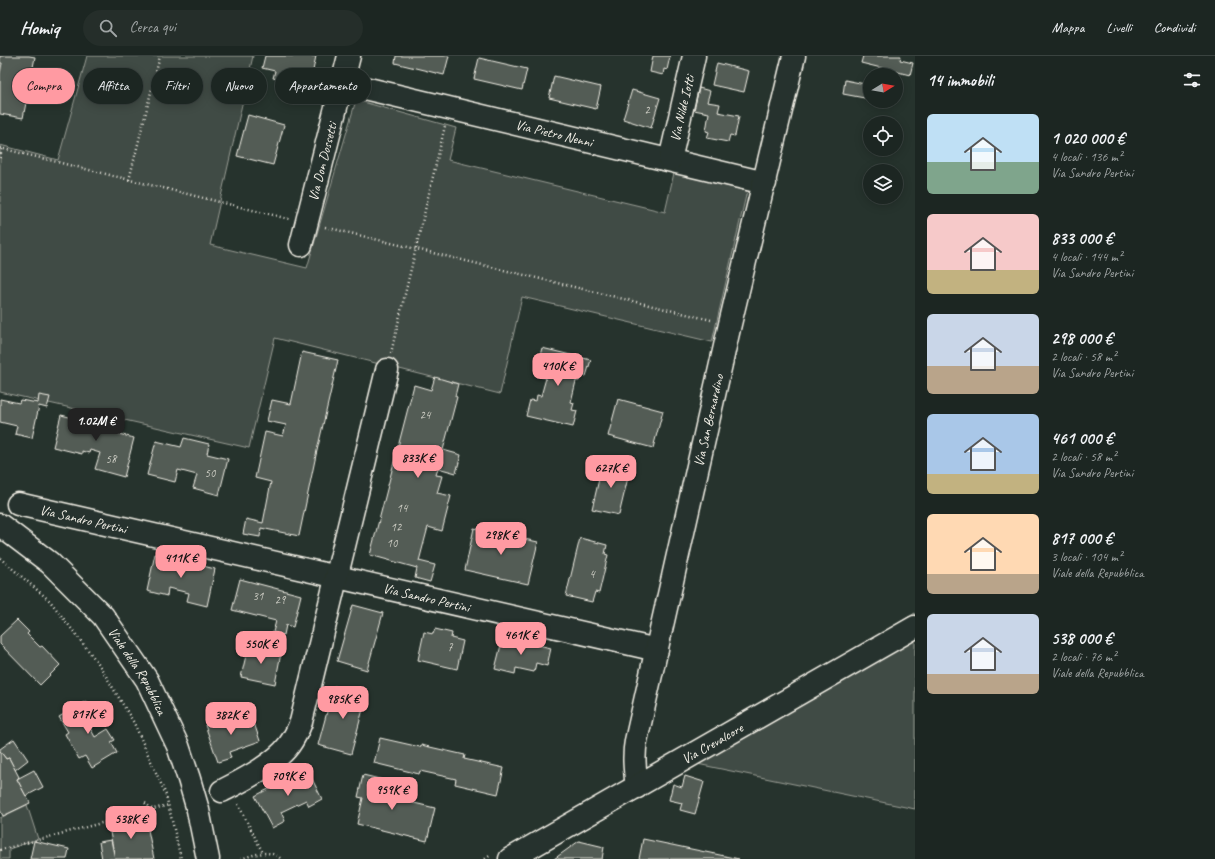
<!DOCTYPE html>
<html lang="it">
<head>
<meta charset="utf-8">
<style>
	body { margin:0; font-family:Caveat,sans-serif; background:#252e2a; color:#f1f3f6; height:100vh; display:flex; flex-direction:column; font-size:15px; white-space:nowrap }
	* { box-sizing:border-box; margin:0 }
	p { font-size:13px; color:#a0a5a5 }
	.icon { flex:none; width:22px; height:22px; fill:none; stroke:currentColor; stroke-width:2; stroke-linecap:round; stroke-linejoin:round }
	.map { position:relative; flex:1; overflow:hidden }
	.details { display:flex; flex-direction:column; background:#1c2622; width:300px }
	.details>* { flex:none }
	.banner { position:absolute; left:12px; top:12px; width:380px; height:36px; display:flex; gap:8px }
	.needle { width:26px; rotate:79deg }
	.buttons { position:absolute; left:863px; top:12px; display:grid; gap:8px }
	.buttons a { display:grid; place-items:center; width:40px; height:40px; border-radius:50%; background:#1c2622; box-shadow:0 2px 10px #0003,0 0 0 1px #3a4340; font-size:20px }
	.price { position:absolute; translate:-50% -34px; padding:0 9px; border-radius:8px; background:#ff9aa2; color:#111; font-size:13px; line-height:26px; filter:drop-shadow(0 1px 2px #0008) }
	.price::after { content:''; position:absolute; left:50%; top:24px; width:12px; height:9px; margin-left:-6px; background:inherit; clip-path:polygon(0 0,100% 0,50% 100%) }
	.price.on { background:#222; color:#fff }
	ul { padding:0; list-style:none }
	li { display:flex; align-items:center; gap:12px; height:100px; padding:0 12px }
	li span { display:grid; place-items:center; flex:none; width:112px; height:80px; border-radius:6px; color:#555 }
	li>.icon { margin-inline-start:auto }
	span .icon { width:48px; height:48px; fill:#fffc; stroke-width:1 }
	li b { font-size:17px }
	h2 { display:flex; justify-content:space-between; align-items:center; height:48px; padding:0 12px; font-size:17px }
	.chip { padding:0 14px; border-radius:18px; background:#1c2622; box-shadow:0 2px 10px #0003,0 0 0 1px #3a4340; font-size:14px; line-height:36px }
	.chip.on { background:#ff9aa2; color:#111 }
	header { display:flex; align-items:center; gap:24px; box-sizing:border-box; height:56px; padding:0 20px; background:#1c2622; border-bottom:1px solid #3a4340 }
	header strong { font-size:19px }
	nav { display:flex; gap:22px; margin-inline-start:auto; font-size:14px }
	.search { width:280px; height:36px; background:#252e2a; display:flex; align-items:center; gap:10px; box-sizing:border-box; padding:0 14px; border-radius:22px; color:#a0a5a5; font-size:15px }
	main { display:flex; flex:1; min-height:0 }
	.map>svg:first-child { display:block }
	.green { fill:#414b45; stroke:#9a9e96 }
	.building { fill:#525c55; stroke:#f4f1e8 }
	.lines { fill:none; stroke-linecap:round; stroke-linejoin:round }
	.minor-casing { stroke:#f4f1e8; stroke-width:25 }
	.major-casing { stroke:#f4f1e8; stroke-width:25 }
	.path { stroke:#f4f1e8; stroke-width:2.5; stroke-dasharray:1 3; stroke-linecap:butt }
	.minor { stroke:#26332d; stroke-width:22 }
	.major { stroke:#26332d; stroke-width:22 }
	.labels { text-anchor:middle; stroke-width:4; stroke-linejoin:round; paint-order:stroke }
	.number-label { font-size:12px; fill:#ccccc3 }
	.street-label { font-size:14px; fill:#f4f1e8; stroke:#26332d }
</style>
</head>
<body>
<header>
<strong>Homiq</strong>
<div class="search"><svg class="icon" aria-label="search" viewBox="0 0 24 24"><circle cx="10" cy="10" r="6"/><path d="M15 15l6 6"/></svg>Cerca qui</div>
<nav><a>Mappa</a><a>Livelli</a><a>Condividi</a></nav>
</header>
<main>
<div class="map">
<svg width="915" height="803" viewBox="0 0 915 803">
	<rect width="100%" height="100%" fill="#26332d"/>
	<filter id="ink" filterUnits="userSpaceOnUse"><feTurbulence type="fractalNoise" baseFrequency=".025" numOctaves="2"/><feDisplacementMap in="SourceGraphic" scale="8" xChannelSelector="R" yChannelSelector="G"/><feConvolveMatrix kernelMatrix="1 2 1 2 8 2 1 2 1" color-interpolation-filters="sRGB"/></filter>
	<g filter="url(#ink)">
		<g class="green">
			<polygon points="87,0 253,0 210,189 307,212 356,44 456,72 448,104 665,156 674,117 747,135 712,286 522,241 500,338 275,282 249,392 0,336 0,89 58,104"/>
			<polygon points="915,557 915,753 673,703 890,572"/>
			<polygon points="27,749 38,783 9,793 9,803 0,803 0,762"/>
		</g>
		<g class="building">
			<polygon points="0,0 29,0 35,1 23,62 0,58 0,18 2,7 0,7"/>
			<polygon points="265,0 316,0 311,24 296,21 295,27 273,22 275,15 262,12"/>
			<polygon points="396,0 449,0 444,19 395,7"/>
			<polygon points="653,0 670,0 667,14 664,13 663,19 650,16"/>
			<polygon points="863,0 901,0 900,4 913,7 910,19 861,7"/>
			<polygon points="479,2 527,13 522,34 474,23"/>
			<polygon points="717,7 749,15 744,36 712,29"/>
			<polygon points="554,20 601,31 596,53 549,42"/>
			<polygon points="845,24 870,29 870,43 843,38"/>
			<polygon points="699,32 710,35 707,46 720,48 718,56 739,60 735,80 730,79 728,86 707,82 709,76 706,75 709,57 694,54"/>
			<polygon points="632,34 660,42 651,72 623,63"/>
			<polygon points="248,59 284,69 273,109 237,100"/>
			<polygon points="542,292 591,304 586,320 581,319 579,325 576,325 571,346 574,347 572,354 577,355 573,371 526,360 530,344 536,345 537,339 541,340 546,322 541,321 543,312 537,310"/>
			<polygon points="302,296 338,304 316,399 299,480 261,472 260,481 243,478 246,463 263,467 271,426 255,422 265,376 283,380 286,369 267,365 272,344 291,348"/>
			<polygon points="435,321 458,328 455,340 457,341 443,394 461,399 456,417 438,412 436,419 442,420 437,437 451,440 442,475 428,471 419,505 435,509 430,526 415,522 417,512 370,499 414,329 431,334"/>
			<polygon points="39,339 50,341 47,352 39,350 32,382 15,378 17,370 0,366 0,343 19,347 20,344 38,347"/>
			<polygon points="618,343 663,355 653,392 608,380"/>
			<polygon points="61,359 90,366 92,359 114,365 111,376 134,382 124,421 95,413 100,397 90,394 89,397 82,395 82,398 53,391"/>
			<polygon points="184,382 209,388 207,398 228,403 219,439 193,432 197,419 178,414 175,426 147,419 156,385 181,391"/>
			<polygon points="603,406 630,413 619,459 592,453"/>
			<polygon points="474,472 538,486 528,528 465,514"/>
			<polygon points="580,482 607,489 605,498 608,499 599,537 595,536 592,546 566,540"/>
			<polygon points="155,498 215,513 207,550 187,545 189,537 168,532 167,540 147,535"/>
			<polygon points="240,523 301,539 293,571 286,569 284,579 273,576 276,565 232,554"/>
			<polygon points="353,549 383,557 367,614 337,605"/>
			<polygon points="17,564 29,576 27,578 40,591 42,590 60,609 40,629 0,588 0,580"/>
			<polygon points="435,573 452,577 451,582 463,585 457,613 418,604 424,576 433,578"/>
			<polygon points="503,581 551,592 547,610 536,607 534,616 516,612 515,618 495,613"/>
			<polygon points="248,591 281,597 275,628 241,621"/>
			<polygon points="334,630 367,638 351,698 318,689"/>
			<polygon points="86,645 91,652 95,650 102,662 89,670 95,681 108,673 115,684 111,686 117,697 92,712 85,700 79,703 65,678 68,676 59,661"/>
			<polygon points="232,660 255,670 260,685 229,696 231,702 218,706 205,669"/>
			<polygon points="380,682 420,691 421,689 465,699 464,703 504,712 498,738 455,728 456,723 420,715 419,718 374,707"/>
			<polygon points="14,683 28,704 15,714 9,702 6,703 0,695 0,693"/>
			<polygon points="0,695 6,703 9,702 19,721 17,723 30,747 3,760 0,754"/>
			<polygon points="307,713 322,743 309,750 306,744 281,756 285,765 272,772 255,740"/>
			<polygon points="34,714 43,731 26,740 17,723"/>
			<polygon points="363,719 392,726 389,741 435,752 427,785 357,768 363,742 358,741"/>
			<polygon points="685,720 704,726 695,758 680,754 682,747 669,744 673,728 682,731"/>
			<polygon points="144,760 145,770 147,769 154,803 115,803 110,776 113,775 112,766"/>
			<polygon points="643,783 739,803 639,803"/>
			<polygon points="111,784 115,803 102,803 99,786"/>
			<polygon points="34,785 69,793 67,803 30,803"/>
			<polygon points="579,785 604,791 602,803 554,803"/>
		</g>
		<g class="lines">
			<g class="minor-casing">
				<g id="minor">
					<path id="s1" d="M343,27L765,127"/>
					<path id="s2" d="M670,104L694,0"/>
					<path id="s3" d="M301,189L349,0"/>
					<path id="s4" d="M18,448L657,594"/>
					<path id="s5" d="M0,469L50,507L103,560L147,624L178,690L189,723L198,754L208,803"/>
					<path id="s6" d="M637,731C635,715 633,701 636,685L730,268L794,0"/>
					<path d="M222,735C243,724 275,708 289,689C294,682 298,674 301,666L387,314"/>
				</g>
			</g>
			<g class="major-casing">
				<g id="major">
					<path id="s7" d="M510,803L915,571"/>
				</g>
			</g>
			<g class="path">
				<polyline points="0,92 289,163"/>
				<polyline points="0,102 2,93"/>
				<polyline points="129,124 160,0"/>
				<polyline points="325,171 711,264"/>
				<polyline points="391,297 445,70"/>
				<polyline points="0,502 50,545 98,607 134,667 166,739 181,803"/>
				<polyline points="145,747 152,753"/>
				<polyline points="238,748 263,797"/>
				<polyline points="0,794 169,749"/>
				<path d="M241,803C253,799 270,792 281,803"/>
				<polyline points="485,803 491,799"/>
			</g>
			<use href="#minor" class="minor"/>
			<use href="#major" class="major"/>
		</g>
	</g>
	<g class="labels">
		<g class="number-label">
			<text x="647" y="58">2</text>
			<text x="425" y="363">24</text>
			<text x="111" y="407">58</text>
			<text x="210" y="421">50</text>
			<text x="402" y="456">14</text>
			<text x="396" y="475">12</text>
			<text x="392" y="491">10</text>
			<text x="592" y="522">4</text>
			<text x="258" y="544">31</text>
			<text x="280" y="548">29</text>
			<text x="450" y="595">7</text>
		</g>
		<g class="street-label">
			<text dy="5" stroke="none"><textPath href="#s2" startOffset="53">Via Nilde Iotti</textPath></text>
			<text dy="5" stroke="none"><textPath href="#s1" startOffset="217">Via Pietro Nenni</textPath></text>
			<text dy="5" stroke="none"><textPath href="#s3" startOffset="86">Via Don Dossetti</textPath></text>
			<text dy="5" stroke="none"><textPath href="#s6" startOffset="375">Via San Bernardino</textPath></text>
			<text dy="5" stroke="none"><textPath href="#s4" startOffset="67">Via Sandro Pertini</textPath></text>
			<text dy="5" stroke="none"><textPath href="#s4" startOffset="419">Via Sandro Pertini</textPath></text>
			<text dy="5" stroke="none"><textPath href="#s5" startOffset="203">Viale della Repubblica</textPath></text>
			<text dy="5" stroke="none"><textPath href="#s7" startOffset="233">Via Crevalcore</textPath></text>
		</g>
	</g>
</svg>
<div class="buttons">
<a><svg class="needle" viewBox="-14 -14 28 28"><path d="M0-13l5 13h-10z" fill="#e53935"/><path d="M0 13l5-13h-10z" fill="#a0a5a5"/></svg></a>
<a><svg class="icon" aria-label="locate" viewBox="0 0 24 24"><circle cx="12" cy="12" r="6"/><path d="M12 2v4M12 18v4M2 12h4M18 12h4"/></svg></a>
<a><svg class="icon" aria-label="layers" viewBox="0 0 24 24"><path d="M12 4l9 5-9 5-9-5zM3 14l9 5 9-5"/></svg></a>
</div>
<b class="price" style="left:558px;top:331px">410K €</b>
<b class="price on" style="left:96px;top:386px">1.02M €</b>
<b class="price" style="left:418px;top:423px">833K €</b>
<b class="price" style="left:611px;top:433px">627K €</b>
<b class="price" style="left:501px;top:500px">298K €</b>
<b class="price" style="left:181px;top:523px">411K €</b>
<b class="price" style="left:521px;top:600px">461K €</b>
<b class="price" style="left:261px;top:609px">550K €</b>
<b class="price" style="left:343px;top:664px">985K €</b>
<b class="price" style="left:88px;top:679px">817K €</b>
<b class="price" style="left:231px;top:680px">382K €</b>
<b class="price" style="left:288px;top:741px">709K €</b>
<b class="price" style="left:392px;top:755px">959K €</b>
<b class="price" style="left:131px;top:784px">538K €</b>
<div class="banner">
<a class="chip on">Compra</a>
<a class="chip">Affitta</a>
<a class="chip">Filtri</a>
<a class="chip">Nuovo</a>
<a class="chip">Appartamento</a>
</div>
</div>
<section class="details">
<h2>14 immobili<svg class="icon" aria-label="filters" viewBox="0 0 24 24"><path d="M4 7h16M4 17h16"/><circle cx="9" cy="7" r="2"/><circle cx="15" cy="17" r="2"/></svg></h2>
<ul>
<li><span style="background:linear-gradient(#bfe0f5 60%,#7fa58c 0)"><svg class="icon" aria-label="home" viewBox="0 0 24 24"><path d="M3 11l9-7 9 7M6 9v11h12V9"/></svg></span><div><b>1 020 000 €</b><p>4 locali · 136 m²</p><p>Via Sandro Pertini</p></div></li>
<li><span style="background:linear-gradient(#f6c9c9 70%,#c2b280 0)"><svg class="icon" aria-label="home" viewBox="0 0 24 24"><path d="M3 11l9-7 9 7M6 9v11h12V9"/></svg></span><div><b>833 000 €</b><p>4 locali · 144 m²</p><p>Via Sandro Pertini</p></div></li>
<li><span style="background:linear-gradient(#c9d6e8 65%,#b9a48a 0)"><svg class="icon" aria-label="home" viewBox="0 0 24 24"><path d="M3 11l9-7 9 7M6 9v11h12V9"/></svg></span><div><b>298 000 €</b><p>2 locali · 58 m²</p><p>Via Sandro Pertini</p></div></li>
<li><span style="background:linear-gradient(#a9c7e8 75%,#c2b280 0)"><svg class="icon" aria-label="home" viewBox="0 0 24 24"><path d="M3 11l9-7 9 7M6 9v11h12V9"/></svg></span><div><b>461 000 €</b><p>2 locali · 58 m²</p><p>Via Sandro Pertini</p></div></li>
<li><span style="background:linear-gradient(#ffd9b3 75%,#b9a48a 0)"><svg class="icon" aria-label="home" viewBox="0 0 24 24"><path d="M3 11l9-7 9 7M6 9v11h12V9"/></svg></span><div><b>817 000 €</b><p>3 locali · 104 m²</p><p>Viale della Repubblica</p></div></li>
<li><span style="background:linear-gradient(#c9d6e8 75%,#b9a48a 0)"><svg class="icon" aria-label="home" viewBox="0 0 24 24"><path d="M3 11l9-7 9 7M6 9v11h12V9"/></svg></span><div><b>538 000 €</b><p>2 locali · 76 m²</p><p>Viale della Repubblica</p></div></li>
</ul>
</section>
</main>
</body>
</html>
